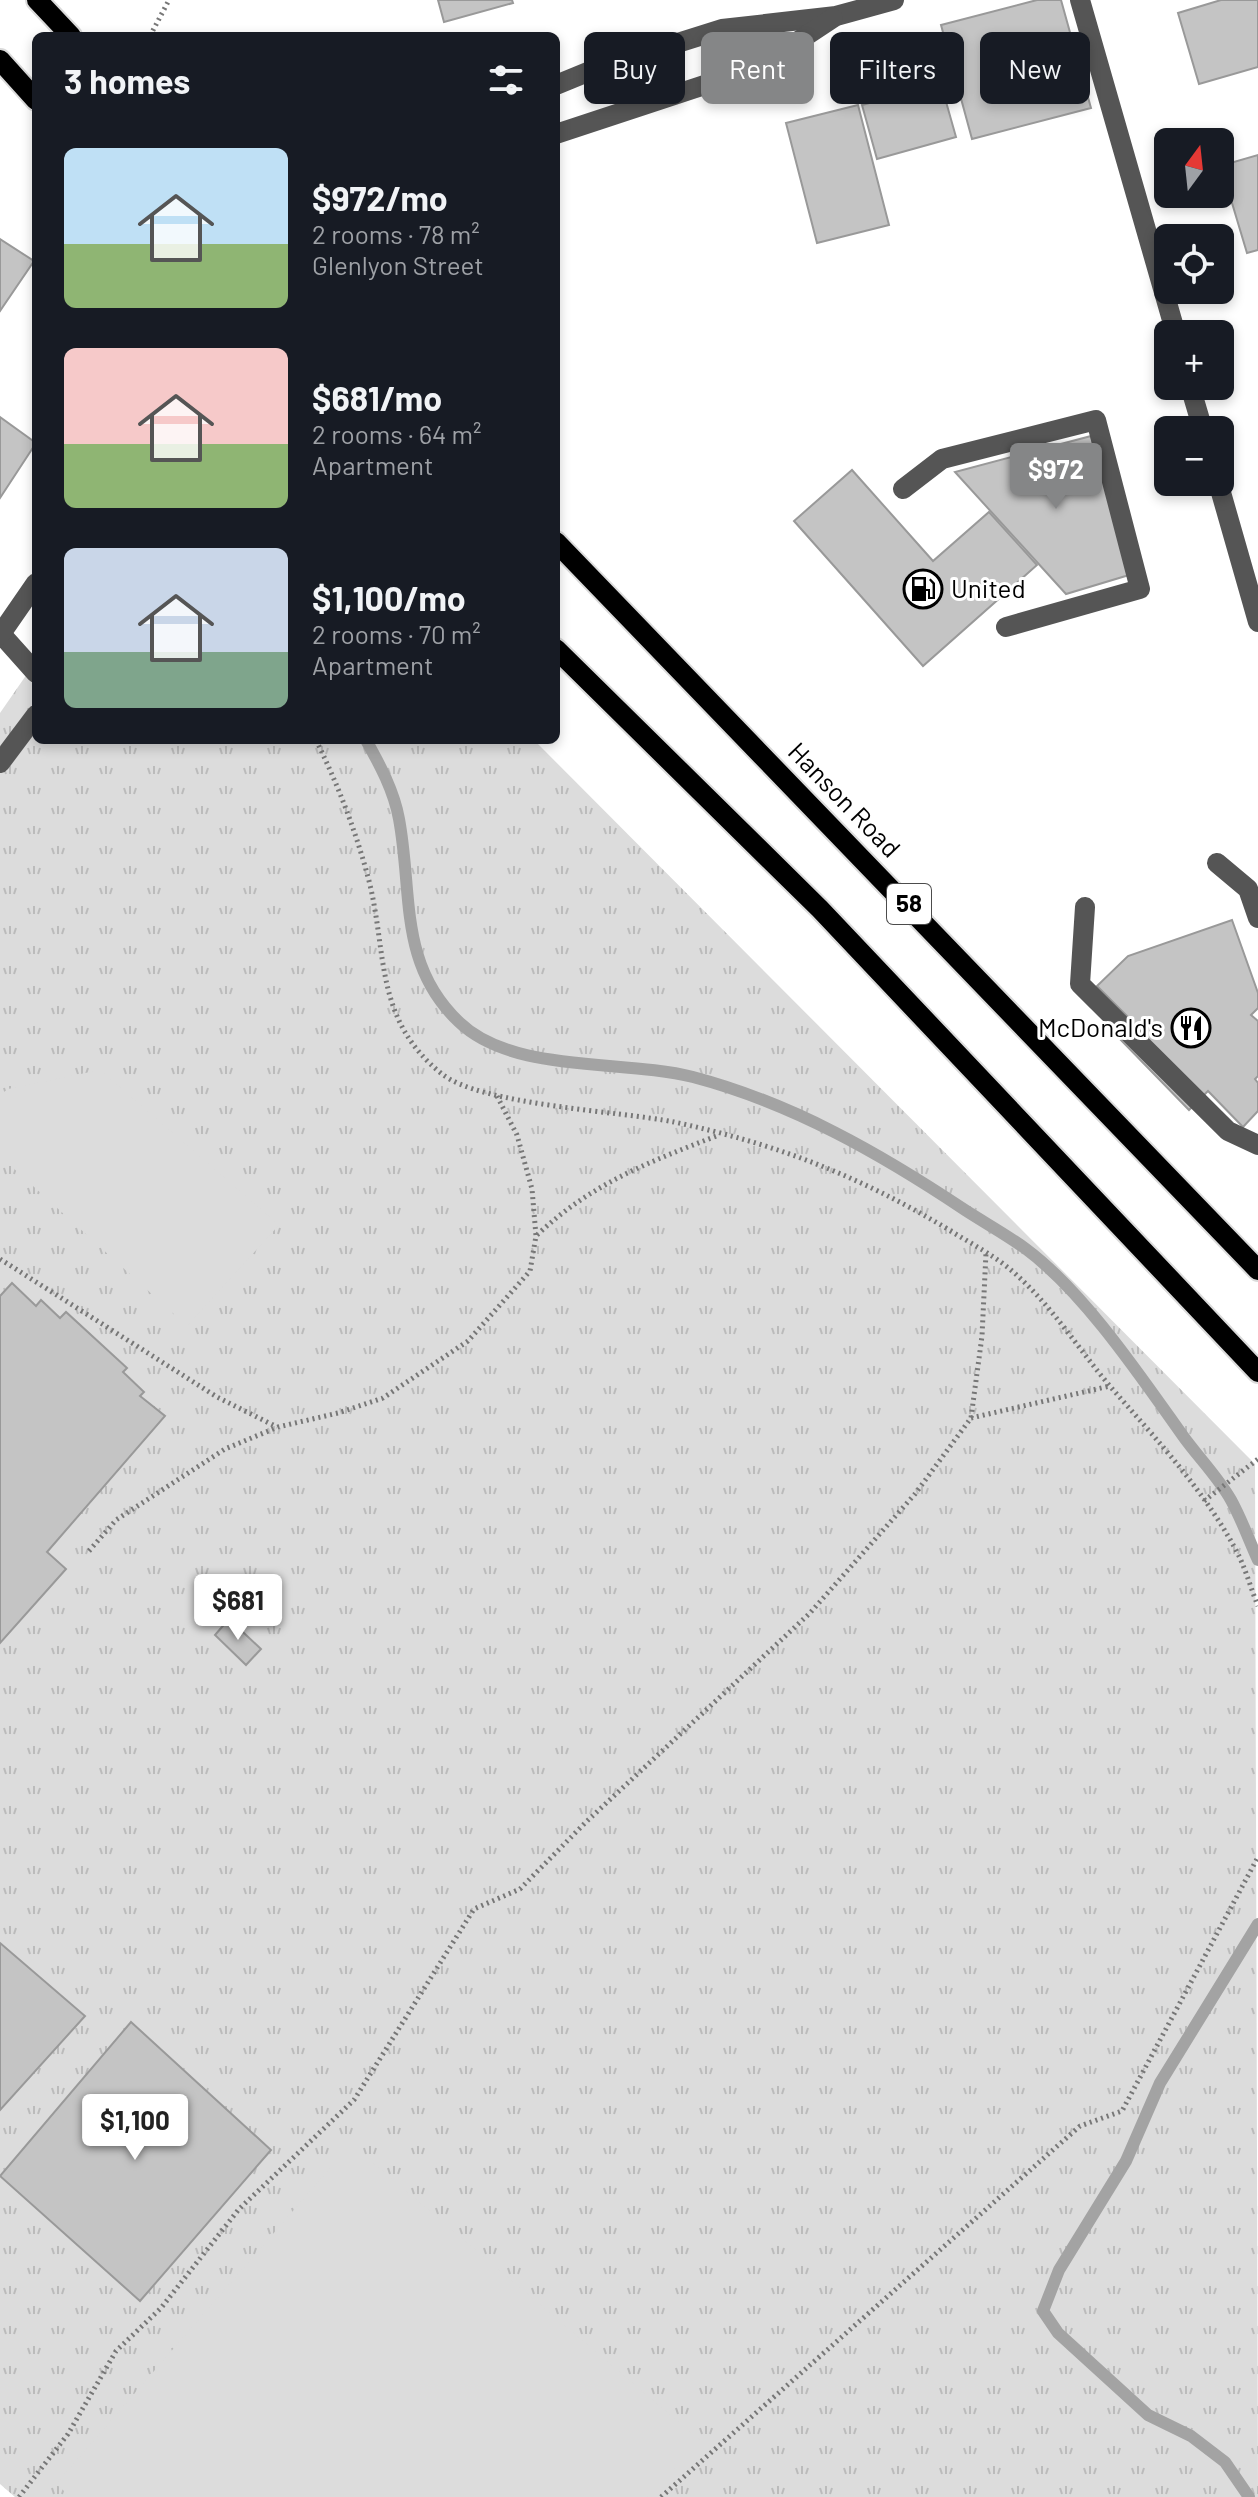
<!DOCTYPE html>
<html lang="en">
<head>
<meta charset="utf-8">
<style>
	body { margin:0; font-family:Barlow,sans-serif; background:#242831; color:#f1f3f6; height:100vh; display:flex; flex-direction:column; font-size:30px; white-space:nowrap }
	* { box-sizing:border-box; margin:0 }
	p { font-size:26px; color:#9ea1a6 }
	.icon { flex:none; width:44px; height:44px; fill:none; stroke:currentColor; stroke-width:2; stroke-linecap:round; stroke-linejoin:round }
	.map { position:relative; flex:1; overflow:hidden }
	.panel { position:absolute; left:32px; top:32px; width:528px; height:712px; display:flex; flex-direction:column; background:#171b24; border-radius:12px; box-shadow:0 4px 12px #0003 }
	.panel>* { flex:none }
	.banner { position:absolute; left:584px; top:32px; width:554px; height:72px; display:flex; gap:16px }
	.needle { width:52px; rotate:15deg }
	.tools { position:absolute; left:1154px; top:128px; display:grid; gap:16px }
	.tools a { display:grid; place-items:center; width:80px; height:80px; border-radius:12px; background:#171b24; box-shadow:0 4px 12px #0003; font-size:40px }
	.price { position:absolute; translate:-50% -68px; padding:0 18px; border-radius:8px; background:#fff; color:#222; font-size:26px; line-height:52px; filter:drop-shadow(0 2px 4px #0008) }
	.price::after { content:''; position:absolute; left:50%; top:48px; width:24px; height:18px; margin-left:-12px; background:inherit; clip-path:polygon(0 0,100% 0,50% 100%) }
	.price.selected { background:#858687; color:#fff }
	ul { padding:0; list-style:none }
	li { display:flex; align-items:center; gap:24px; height:200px; padding:0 32px }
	li span { display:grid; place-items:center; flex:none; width:224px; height:160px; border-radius:12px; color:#555 }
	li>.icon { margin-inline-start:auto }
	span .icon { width:96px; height:96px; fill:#fffc; stroke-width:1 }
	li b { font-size:34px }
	h2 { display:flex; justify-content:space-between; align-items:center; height:96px; padding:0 32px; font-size:34px }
	.chip { padding:0 28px; border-radius:12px; background:#171b24; box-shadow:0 4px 12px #0003; font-size:28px; line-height:72px }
	.chip.selected { background:#858687; color:#fff }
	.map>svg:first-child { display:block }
	.park { fill:url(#park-tufts) }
	.pitch { fill:#dcdcdc }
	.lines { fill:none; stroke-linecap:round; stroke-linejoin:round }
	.stream { stroke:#a3a3a3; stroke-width:12 }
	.building { fill:#c4c4c4; stroke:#999; stroke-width:2 }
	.major-casing { stroke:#dbdbdb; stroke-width:24 }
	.path { stroke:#777; stroke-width:5; stroke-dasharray:2 4; stroke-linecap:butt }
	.minor { stroke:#555; stroke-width:20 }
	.major { stroke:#000; stroke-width:20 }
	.labels { text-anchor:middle; stroke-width:6; stroke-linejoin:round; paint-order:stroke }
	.shield { fill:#fff; stroke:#4c4c4c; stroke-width:2 }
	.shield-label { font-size:24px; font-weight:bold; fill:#000 }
	.poi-label { font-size:26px; fill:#000; stroke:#fff; text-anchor:start }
	.street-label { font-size:26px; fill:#000; stroke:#fff }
</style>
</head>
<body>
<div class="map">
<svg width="1258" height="2497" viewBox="0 0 1258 2497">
	<defs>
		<pattern id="park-tufts" width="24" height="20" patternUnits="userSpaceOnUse" patternTransform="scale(2)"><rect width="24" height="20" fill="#dcdcdc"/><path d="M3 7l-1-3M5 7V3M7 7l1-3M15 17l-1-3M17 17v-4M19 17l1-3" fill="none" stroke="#bbb"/></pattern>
	</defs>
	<rect width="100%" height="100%" fill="#fff"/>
	<polygon class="park" points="36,661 36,740 534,740 1255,1464 1258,2497 15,2497 0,2484 0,713"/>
	<g class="pitch">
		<polygon points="100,1070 279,1225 187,1326 0,1156 0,1095 8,1089"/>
		<polygon points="372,2162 701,2441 647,2497 71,2497 56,2484 332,2166"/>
	</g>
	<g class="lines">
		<g class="stream">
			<path d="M366,740C380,765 394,791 399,819C413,894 398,964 459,1022C513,1074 622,1059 693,1077C792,1103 881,1154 965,1210C985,1223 1007,1235 1026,1249C1084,1292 1141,1377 1183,1436C1198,1457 1218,1477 1231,1500C1241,1518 1249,1540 1258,1560"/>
			<polyline points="1249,2497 1225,2462 1191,2436 1148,2415 1058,2333 1043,2311 1059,2270 1126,2161 1160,2083 1258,1924"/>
		</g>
	</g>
	<g class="building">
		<polygon points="438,0 512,0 513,3 444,22"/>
		<polygon points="1037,0 1061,0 1091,108 972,139 941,25"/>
		<polygon points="1221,0 1258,0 1258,67 1199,84 1178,13"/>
		<polygon points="941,84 956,137 877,159 862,105"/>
		<polygon points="858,105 889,225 817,243 786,123"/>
		<polygon points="1258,155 1258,250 1247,253 1229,193 1211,198 1210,194 1220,194 1220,166"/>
		<polygon points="0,239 34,261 0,311"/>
		<polygon points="0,417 36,443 0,498"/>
		<polygon points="1091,436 1129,575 1066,594 955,472"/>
		<polygon points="852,470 933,561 989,512 1037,565 923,666 794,521"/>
		<polygon points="1232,920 1258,993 1258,1008 1251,1015 1258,1021 1258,1076 1255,1079 1258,1083 1258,1111 1243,1127 1208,1091 1189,1110 1117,1036 1132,1021 1097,986 1128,956"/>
		<polygon points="12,1283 36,1306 41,1300 60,1318 66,1312 127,1368 123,1372 144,1392 140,1396 165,1416 47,1552 66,1569 0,1643 0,1296"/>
		<polygon points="229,1619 261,1649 246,1665 215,1635"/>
		<polygon points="0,1943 85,2016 0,2110"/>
		<polygon points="131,2022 271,2150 140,2301 0,2176"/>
	</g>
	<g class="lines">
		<g class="major-casing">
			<g id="major">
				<polyline points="37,0 71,36"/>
				<polyline points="0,60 36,100"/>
				<polyline points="556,542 1258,1270"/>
				<polyline points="556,649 820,909 1258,1372"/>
			</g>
		</g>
		<g class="path">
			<polyline points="150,36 169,0"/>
			<path d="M316,740C338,785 355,829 368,877C388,952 373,1019 442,1074C481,1105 619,1111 674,1122C776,1144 857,1175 946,1228C968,1242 992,1254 1011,1270C1053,1306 1080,1352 1115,1392C1159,1442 1207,1494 1238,1554C1246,1570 1251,1589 1258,1606"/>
			<path d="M537,1235C592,1183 649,1162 719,1135"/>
			<polyline points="0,1259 217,1397 277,1427"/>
			<polyline points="971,1418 1110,1386"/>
			<polyline points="1204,1501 1258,1459"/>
			<polyline points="89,1551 116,1520 225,1449 278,1427 338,1413 383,1398 468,1341 530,1271 536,1236 532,1189 517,1135 497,1096"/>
			<polyline points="19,2497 68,2434 116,2351 161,2308 239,2209 354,2100 474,1909 520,1889 586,1822 810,1613 915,1494 971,1418 982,1336 986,1253"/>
			<polyline points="661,2497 1080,2126 1122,2111 1258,1857"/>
		</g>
		<g class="minor">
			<polyline points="1080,0 1176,334"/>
			<polyline points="556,85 595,69 722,29 836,16 894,0"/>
			<polyline points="556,134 759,67 833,18"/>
			<polyline points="1190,386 1203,430"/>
			<polyline points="1218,482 1258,622"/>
			<polyline points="903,489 942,459 1096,420 1140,589 1006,627"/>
			<polyline points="1,634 36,673"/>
			<polyline points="0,635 36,583"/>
			<polyline points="0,763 36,715"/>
			<polyline points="1217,863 1248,889 1258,918"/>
			<polyline points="1085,907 1080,984 1228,1131 1258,1145"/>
		</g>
		<use href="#major" class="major"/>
	</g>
	<defs>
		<g id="fuel-ring" transform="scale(2)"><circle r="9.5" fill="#fff" stroke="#000" stroke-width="1.5"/><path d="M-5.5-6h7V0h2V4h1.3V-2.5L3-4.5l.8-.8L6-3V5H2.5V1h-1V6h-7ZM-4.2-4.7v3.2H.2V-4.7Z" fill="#000"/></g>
		<g id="restaurant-ring" transform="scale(2)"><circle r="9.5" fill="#fff" stroke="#000" stroke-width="1.5"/><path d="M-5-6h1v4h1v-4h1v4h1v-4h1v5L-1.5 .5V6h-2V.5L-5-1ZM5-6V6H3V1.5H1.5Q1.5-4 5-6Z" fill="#000"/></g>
	</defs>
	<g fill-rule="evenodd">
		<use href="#fuel-ring" x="923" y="589"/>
		<use href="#restaurant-ring" x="1191" y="1028"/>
	</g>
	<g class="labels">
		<rect class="shield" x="887" y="884" width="44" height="40" rx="6"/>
		<g class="shield-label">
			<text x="909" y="912">58</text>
		</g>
		<g class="poi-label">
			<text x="951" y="598">United</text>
			<text x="1163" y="1037" text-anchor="end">McDonald's</text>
		</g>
		<g class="street-label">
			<text transform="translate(844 800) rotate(46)" y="9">Hanson Road</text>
		</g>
	</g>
</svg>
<div class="tools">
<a><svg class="needle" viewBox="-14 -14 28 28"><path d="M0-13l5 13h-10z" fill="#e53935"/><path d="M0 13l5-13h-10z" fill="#9ea1a6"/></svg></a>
<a><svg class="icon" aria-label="locate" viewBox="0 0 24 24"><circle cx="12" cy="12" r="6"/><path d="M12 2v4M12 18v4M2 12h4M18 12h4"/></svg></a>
<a>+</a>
<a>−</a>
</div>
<b class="price selected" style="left:1056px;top:511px">$972</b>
<b class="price" style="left:238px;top:1642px">$681</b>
<b class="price" style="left:135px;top:2162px">$1,100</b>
<div class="banner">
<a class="chip">Buy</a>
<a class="chip selected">Rent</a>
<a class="chip">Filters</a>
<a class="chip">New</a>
</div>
<section class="panel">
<h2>3 homes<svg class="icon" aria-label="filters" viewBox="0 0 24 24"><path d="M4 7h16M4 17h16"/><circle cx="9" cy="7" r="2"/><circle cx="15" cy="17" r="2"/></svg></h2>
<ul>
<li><span style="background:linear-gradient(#bfe0f5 60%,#8fb573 0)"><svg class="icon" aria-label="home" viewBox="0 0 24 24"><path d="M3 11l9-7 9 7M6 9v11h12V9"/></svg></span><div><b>$972/mo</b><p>2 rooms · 78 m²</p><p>Glenlyon Street</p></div></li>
<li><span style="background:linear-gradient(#f6c9c9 60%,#8fb573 0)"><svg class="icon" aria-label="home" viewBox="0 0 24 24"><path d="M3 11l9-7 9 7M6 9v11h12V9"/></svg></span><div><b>$681/mo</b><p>2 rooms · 64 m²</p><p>Apartment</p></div></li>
<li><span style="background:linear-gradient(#c9d6e8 65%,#7fa58c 0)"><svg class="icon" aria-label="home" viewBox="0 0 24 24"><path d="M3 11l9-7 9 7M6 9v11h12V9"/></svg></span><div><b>$1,100/mo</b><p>2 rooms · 70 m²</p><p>Apartment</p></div></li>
</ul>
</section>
</div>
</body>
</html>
